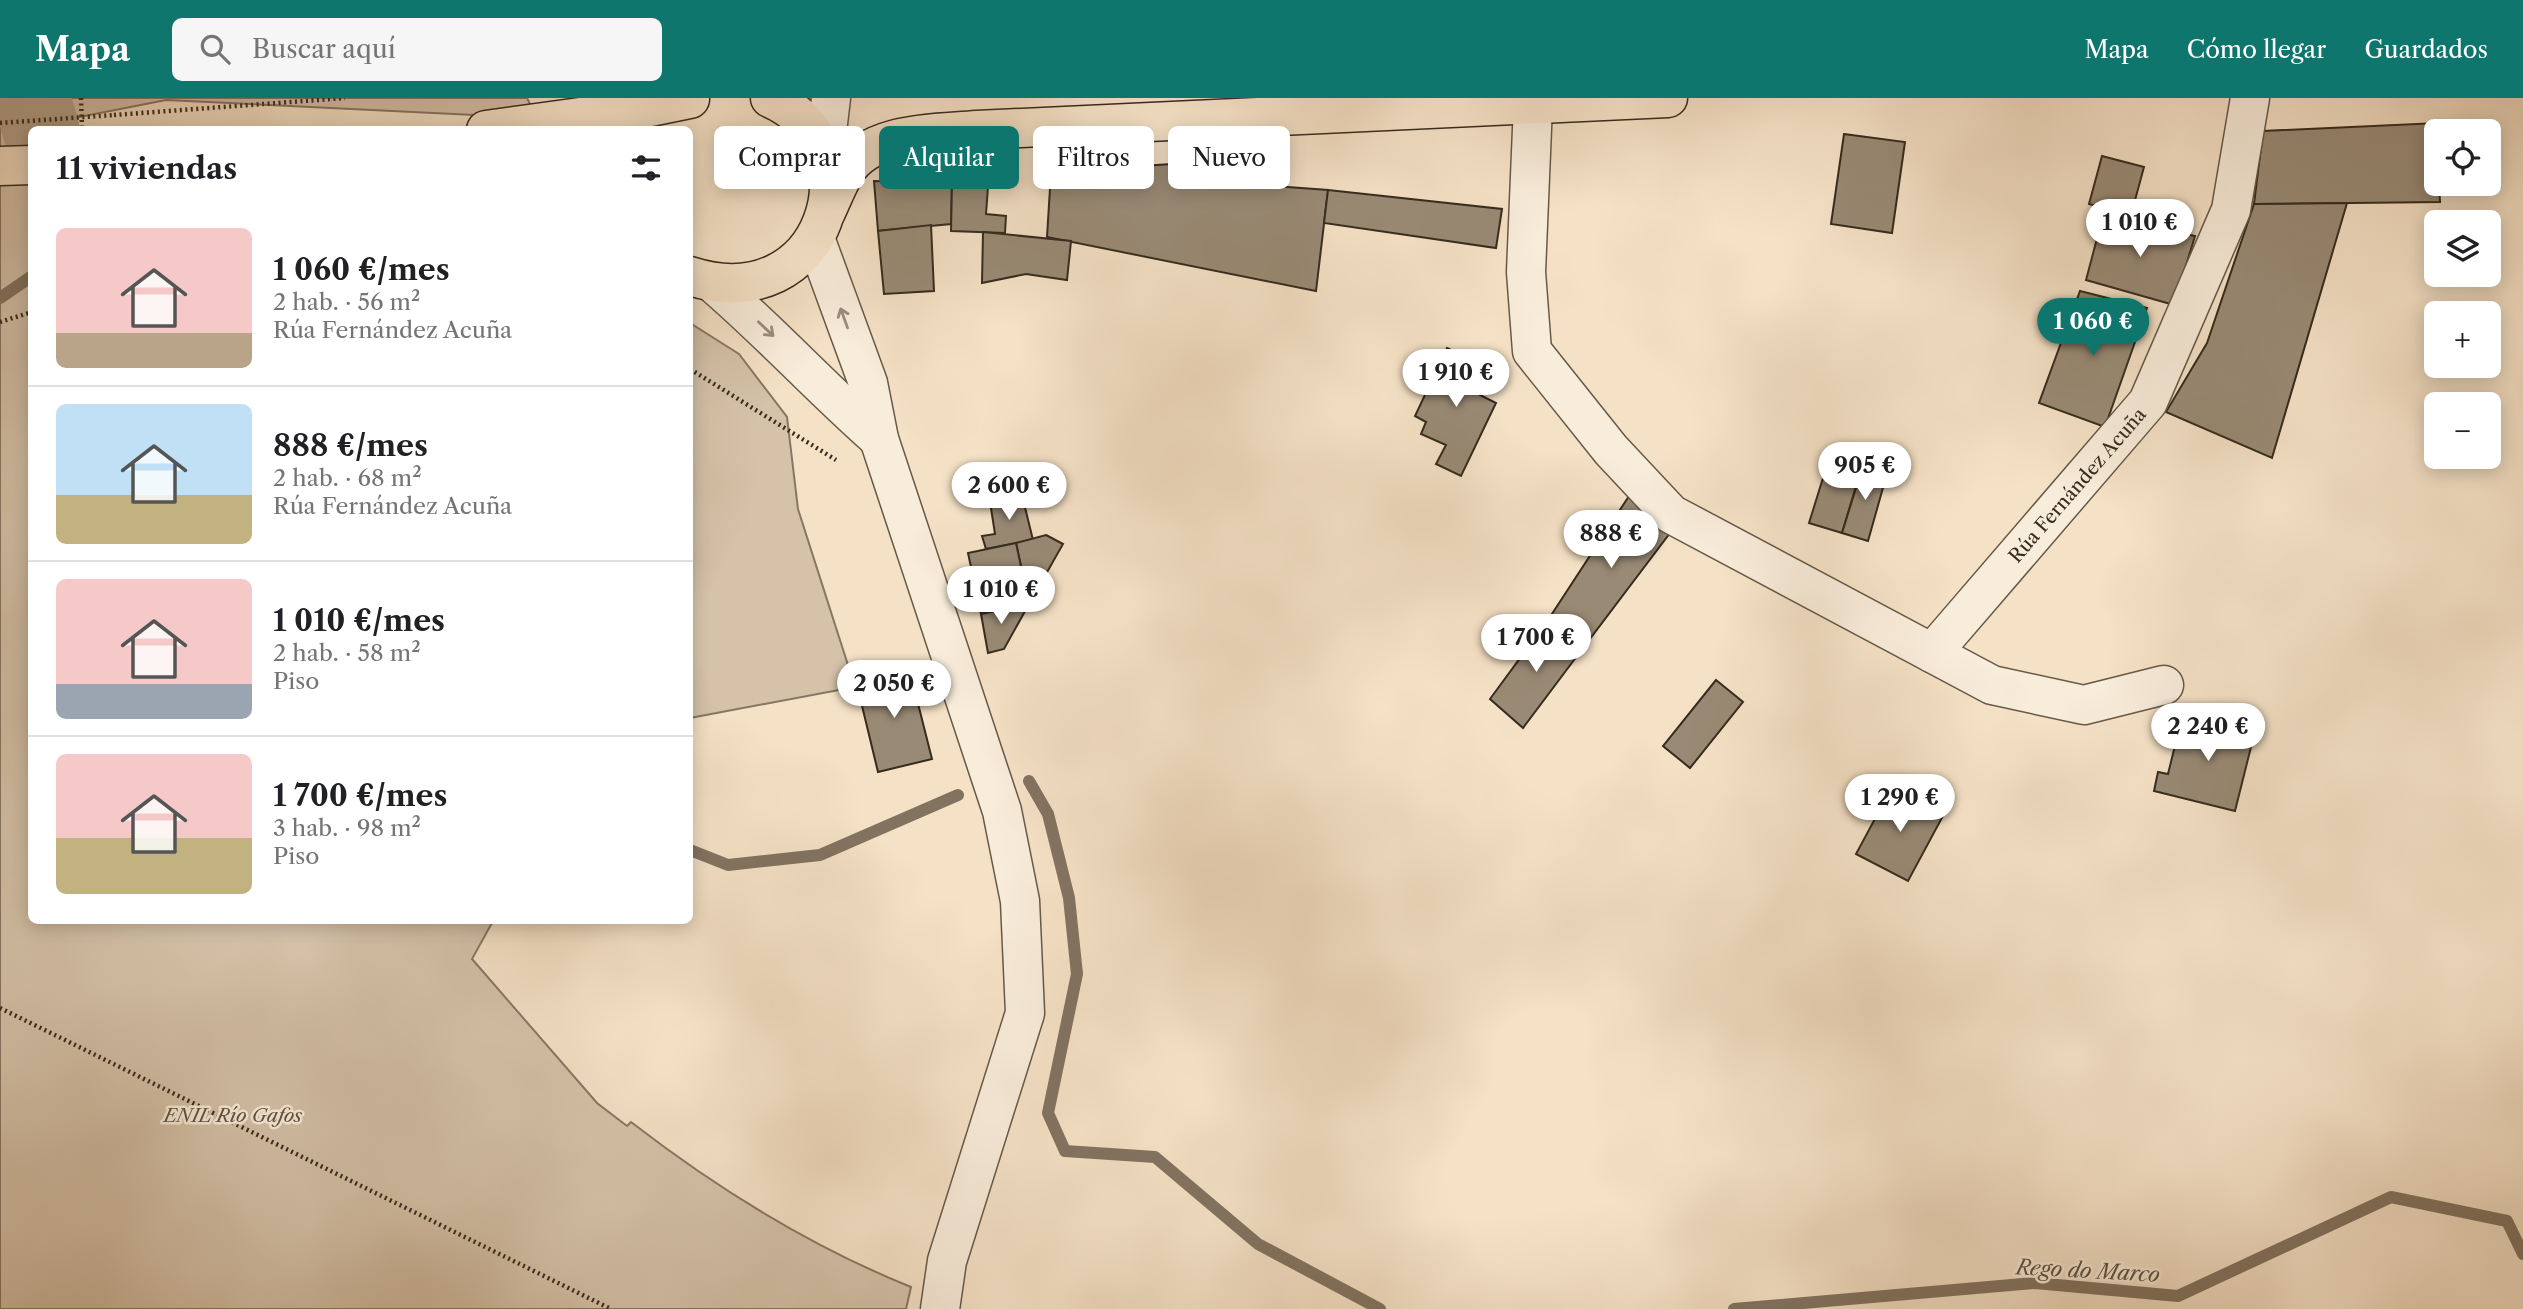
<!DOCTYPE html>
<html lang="es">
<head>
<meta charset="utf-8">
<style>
	body { margin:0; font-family:"Libre Caslon Text",serif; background:#f6f6f6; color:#202124; height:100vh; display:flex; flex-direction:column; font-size:26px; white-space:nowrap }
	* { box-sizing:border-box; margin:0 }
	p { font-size:23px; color:#757577 }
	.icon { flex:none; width:38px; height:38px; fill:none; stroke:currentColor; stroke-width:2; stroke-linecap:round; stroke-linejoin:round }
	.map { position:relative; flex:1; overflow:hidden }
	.details { position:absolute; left:28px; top:28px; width:665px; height:798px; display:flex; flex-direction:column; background:#fff; border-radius:10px; box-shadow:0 4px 18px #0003 }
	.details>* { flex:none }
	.hud { position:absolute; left:714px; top:28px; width:665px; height:63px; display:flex; gap:14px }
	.tools { position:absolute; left:2424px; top:21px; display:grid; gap:14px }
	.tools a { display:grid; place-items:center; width:77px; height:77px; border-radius:10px; background:#fff; box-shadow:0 4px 18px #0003; font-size:35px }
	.price { position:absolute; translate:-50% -60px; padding:0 16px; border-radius:24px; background:#fff; color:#222; font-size:23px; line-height:46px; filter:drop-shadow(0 2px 4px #0008) }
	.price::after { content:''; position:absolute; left:50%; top:42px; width:21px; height:16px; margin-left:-10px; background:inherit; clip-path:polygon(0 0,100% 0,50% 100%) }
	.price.selected { background:#0f766e; color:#fff }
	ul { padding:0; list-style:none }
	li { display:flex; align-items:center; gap:21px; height:175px; padding:0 28px }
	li+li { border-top:2px solid #e0e0e0 }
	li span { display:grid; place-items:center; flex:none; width:196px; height:140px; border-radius:10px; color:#555 }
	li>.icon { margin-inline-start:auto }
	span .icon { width:84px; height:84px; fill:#fffc; stroke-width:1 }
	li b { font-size:30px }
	h2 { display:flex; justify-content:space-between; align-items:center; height:84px; padding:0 28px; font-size:30px }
	.tag { padding:0 24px; border-radius:10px; background:#fff; box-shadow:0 4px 18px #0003; font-size:24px; line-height:63px }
	.tag.selected { background:#0f766e; color:#fff }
	header { display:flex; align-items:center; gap:42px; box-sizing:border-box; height:98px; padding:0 35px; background:#0f766e; color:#fff }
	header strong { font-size:33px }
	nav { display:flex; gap:38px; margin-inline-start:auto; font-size:24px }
	.search { width:490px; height:63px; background:#f6f6f6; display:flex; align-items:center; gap:18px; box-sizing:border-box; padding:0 24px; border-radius:10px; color:#757577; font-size:26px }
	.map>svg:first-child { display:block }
	.green { fill:#d5c2a9; stroke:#867764; stroke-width:2 }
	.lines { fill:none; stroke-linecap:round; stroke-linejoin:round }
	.stream { stroke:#827361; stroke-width:12 }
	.river { stroke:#b4a38d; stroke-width:77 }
	.building { fill:#998a75; stroke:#362c1e; stroke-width:2 }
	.minor-casing { stroke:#665948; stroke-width:41 }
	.major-casing { stroke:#362c1e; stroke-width:41 }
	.path { stroke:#362c1e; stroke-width:4.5; stroke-dasharray:2 3.5; stroke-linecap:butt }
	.minor { stroke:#f8ecda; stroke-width:38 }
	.major { stroke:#f5e1c6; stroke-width:38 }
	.path-bridge { stroke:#362c1e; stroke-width:4.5; stroke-dasharray:2 3.5; stroke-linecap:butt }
	.oneway { stroke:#978c7c }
	.labels { text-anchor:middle; stroke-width:5; stroke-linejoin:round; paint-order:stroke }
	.street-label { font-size:19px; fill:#362c1e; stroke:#f8ecda }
	.park-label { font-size:19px; font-style:italic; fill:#5e5241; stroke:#f8ecda }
	.water-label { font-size:21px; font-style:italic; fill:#5c503f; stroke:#f8ecda }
</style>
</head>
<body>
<header>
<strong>Mapa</strong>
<div class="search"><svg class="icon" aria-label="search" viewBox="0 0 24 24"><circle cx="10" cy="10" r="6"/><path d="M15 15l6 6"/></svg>Buscar aquí</div>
<nav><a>Mapa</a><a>Cómo llegar</a><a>Guardados</a></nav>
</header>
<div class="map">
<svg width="2523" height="1211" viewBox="0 0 2523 1211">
	<rect width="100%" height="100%" fill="#f5e1c6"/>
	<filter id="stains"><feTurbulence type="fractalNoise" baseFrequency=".00286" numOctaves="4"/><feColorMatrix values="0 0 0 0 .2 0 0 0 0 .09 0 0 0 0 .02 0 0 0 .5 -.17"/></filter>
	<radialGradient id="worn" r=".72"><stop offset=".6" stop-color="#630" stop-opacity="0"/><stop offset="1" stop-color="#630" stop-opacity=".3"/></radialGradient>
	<g class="green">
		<path d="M0,0H527L537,20L166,2L69,21V31L32,32V822L493,823L472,861L597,1005L627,1028L631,1024C715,1089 812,1149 911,1189L906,1211H0Z"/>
		<polygon points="690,225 739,256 787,319 798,411 855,589 690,620"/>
	</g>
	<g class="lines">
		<g class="stream">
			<polyline points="0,200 32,178"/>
			<polyline points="1029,683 1048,716 1069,800 1077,876 1048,1015 1065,1053 1155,1059 1258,1146 1380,1211"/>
			<polyline points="690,752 728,767 820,757 958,697"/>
			<polyline points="1734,1211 2035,1185 2178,1198 2391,1099 2507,1123 2523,1156"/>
		</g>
		<polyline class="river" points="32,0 41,32"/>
	</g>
	<g class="building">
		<polygon points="2438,25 2436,86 2439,86 2440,104 2254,106 2263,33"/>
		<polygon points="1844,36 1905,44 1892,135 1831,126"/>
		<polygon points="2102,58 2144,69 2131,117 2089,106"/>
		<polygon points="1262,60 1260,87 1328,92 1316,193 1047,139 1051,74"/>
		<polygon points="874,83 952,85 951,126 878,133"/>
		<polygon points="952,85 988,89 986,116 1006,118 1005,135 951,133"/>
		<polygon points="1328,92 1502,111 1496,150 1324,125"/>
		<polygon points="2347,105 2272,360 2166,314 2207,245 2254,106"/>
		<polygon points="2103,118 2195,138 2174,207 2086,182"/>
		<polygon points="931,127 934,193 884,196 878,133"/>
		<polygon points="983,134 1071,143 1067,182 1026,176 982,185"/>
		<polygon points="2080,193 2147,210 2105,329 2039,305"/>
		<polygon points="1447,250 1492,272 1480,297 1496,305 1461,378 1436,366 1446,347 1421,336 1426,324 1415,318"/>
		<polygon points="1846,349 1866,355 1842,435 1809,425 1823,380 1835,383"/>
		<polygon points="1864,364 1888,372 1868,443 1842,435"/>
		<polygon points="1020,389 1033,442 986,451 982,438 995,436 991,410"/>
		<polygon points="1629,398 1676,427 1583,550 1548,522"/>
		<polygon points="1046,437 1063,446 1029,506 1016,445"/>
		<polygon points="1016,445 1029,506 981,516 968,455"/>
		<polygon points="1029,506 1004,551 988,555 981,516"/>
		<polygon points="1548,522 1583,550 1523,630 1490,601"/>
		<polygon points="909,570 932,661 878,674 856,583"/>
		<polygon points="1716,582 1743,604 1690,670 1663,648"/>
		<polygon points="2183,615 2255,633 2235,713 2154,693 2158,674 2168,676"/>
		<polygon points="1892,689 1944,716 1908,783 1856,756"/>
	</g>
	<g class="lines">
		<g class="minor-casing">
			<g id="minor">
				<polyline points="1533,7 1526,174 1532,253 1611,352 1671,416 1992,587 2084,607 2164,587"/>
				<polyline points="824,59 831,0"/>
				<polyline points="815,140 868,285 879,341 1002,713 1020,803 1025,915 947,1163 940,1211"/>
				<path d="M714,186C772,236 822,291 879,341"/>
				<polyline points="1932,555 2148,304 2231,112 2250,0"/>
			</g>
		</g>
		<g class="major-casing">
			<g id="major">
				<polyline points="486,32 646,10 690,1"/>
				<polyline points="0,68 32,67"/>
				<path d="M826,114C832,101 838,86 845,74C871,33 934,36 977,32L1668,0"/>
				<path d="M690,178C826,222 880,48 770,0"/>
			</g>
		</g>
		<g class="path">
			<polyline points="81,0 82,32"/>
			<polyline points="114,17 345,0"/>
			<polyline points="0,224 32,214"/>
			<polyline points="690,271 836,362"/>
			<polyline points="0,910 611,1211"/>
		</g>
		<use href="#minor" class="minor"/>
		<use href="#major" class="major"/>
		<polyline class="path-bridge" points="0,25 114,17"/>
	</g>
	<defs><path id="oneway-shaft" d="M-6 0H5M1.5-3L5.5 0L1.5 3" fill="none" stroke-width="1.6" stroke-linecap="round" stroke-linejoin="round" transform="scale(1.75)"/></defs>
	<g class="oneway">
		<use href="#oneway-shaft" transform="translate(844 220) rotate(-110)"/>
		<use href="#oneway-shaft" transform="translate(766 231) rotate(43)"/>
	</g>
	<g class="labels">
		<g class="street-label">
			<text transform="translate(2077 387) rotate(-49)" y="7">Rúa Fernández Acuña</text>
		</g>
		<g class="park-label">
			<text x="233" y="1024">ENIL Río Gafos</text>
		</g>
		<g class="water-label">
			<text transform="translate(2088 1173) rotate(3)" y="7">Rego do Marco</text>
		</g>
	</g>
	<rect width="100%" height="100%" filter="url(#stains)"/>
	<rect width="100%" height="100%" fill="url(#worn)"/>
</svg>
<div class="tools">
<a><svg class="icon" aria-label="locate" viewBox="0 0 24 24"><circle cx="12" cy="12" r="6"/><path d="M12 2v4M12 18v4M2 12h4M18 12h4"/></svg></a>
<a><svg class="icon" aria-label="layers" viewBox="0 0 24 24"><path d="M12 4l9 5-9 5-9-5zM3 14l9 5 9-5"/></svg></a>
<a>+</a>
<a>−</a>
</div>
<b class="price" style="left:2140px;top:161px">1 010 €</b>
<b class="price selected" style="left:2093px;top:260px">1 060 €</b>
<b class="price" style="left:1456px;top:311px">1 910 €</b>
<b class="price" style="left:1865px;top:404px">905 €</b>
<b class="price" style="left:1009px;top:424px">2 600 €</b>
<b class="price" style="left:1611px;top:472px">888 €</b>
<b class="price" style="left:1001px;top:528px">1 010 €</b>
<b class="price" style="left:1536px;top:576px">1 700 €</b>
<b class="price" style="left:894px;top:622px">2 050 €</b>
<b class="price" style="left:2208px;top:665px">2 240 €</b>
<b class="price" style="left:1900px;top:736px">1 290 €</b>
<div class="hud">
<a class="tag">Comprar</a>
<a class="tag selected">Alquilar</a>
<a class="tag">Filtros</a>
<a class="tag">Nuevo</a>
</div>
<section class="details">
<h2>11 viviendas<svg class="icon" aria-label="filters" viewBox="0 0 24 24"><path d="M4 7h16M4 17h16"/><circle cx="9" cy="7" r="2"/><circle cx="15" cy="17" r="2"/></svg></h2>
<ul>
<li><span style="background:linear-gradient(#f6c9c9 75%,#b9a48a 0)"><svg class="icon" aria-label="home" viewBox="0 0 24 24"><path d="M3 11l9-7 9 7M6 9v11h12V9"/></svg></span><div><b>1 060 €/mes</b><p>2 hab. · 56 m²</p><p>Rúa Fernández Acuña</p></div></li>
<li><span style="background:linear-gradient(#bfe0f5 65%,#c2b280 0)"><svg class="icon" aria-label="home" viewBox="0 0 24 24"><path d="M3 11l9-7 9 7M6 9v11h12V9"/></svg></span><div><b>888 €/mes</b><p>2 hab. · 68 m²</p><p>Rúa Fernández Acuña</p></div></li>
<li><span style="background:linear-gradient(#f6c9c9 75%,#9aa5b1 0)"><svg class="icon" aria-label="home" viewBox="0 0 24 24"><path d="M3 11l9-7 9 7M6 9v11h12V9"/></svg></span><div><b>1 010 €/mes</b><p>2 hab. · 58 m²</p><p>Piso</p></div></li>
<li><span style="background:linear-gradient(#f6c9c9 60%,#c2b280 0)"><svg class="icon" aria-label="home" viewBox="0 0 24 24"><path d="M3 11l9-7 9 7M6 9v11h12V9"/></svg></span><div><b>1 700 €/mes</b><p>3 hab. · 98 m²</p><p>Piso</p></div></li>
</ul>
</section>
</div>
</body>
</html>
